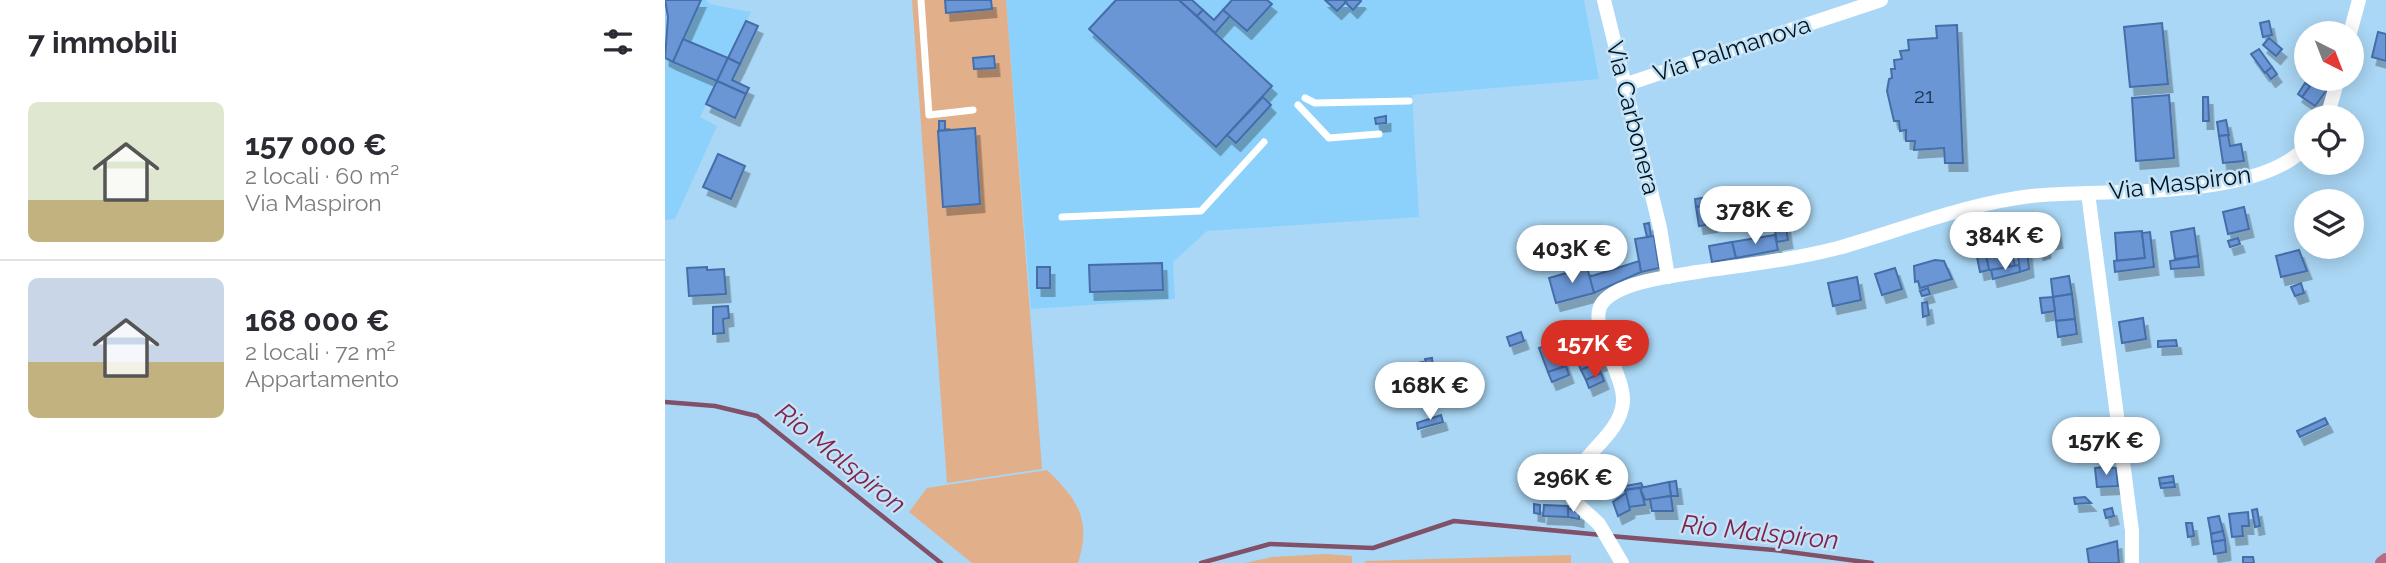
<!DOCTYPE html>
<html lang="it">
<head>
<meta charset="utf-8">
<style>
	body { margin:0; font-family:Raleway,sans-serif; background:#f7f7f7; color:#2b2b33; height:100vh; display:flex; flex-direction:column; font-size:26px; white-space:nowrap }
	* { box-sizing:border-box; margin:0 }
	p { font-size:23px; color:#7c7c81 }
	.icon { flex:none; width:38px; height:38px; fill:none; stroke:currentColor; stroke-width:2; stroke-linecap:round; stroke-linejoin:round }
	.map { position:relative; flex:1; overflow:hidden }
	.details { display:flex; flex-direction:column; background:#fff; width:665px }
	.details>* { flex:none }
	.needle { width:46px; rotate:138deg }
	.tools { position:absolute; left:1629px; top:21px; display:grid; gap:14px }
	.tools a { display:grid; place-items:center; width:70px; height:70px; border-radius:50%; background:#fff; box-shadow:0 4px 18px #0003; font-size:35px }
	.price { position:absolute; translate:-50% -60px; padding:0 16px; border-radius:24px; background:#fff; color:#222; font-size:23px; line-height:46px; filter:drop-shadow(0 2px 4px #0008) }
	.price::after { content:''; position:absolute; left:50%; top:42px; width:21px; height:16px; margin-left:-10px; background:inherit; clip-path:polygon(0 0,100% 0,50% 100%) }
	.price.current { background:#d93025; color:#fff }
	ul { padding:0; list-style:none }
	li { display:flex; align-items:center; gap:21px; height:175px; padding:0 28px }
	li+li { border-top:2px solid #e1e1e2 }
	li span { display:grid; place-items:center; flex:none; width:196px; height:140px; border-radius:10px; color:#555 }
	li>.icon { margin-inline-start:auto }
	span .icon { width:84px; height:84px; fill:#fffc; stroke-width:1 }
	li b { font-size:30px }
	h2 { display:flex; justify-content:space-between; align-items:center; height:84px; padding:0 28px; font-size:30px }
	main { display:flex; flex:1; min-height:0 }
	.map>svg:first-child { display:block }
	.built { fill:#8cd1fc }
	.green { fill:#e1af8a }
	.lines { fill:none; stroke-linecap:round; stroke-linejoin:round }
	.stream { stroke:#805168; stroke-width:4.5 }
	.canal { stroke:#b76b86; stroke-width:14 }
	.building { fill:#6b96d5; stroke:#446ea9; stroke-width:2; filter:url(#shadow) }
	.service { stroke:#fff; stroke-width:7 }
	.minor { stroke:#fff; stroke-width:14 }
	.labels { text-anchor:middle; stroke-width:5; stroke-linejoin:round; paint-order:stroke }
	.number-label { font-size:21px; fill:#1b3550 }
	.street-label { font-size:24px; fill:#001523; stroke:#c4e2f6 }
	.water-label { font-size:26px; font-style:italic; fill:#80224c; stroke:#c4e2f6 }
</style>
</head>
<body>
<main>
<section class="details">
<h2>7 immobili<svg class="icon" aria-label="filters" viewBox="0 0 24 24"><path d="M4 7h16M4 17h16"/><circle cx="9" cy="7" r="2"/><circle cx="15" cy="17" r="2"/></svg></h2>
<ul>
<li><span style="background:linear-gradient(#dfe7d0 70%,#c2b280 0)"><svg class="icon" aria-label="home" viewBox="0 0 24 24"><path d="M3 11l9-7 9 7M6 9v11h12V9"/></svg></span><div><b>157 000 €</b><p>2 locali · 60 m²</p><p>Via Maspiron</p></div></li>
<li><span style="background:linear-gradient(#c9d6e8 60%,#c2b280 0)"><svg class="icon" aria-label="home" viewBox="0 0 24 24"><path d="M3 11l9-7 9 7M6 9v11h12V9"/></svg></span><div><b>168 000 €</b><p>2 locali · 72 m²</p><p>Appartamento</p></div></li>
</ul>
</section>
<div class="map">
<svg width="1721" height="563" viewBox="0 0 1721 563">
	<defs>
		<filter id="shadow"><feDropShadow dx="4.5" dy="8" stdDeviation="0" flood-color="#0004"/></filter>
	</defs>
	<rect width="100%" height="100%" fill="#aad7f5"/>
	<g class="built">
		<polygon points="0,0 41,0 45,4 86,12 35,117 52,126 10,219 0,220"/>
		<polygon points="341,0 919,0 934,79 747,95 754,217 542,231 508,262 510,299 366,309"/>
	</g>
	<g class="green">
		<polygon points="247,0 341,0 377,469 282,483"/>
		<path d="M382,470C412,499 427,519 413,563H307L244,512L262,488Z"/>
		<polygon points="660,554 687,556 687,563 580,563 607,557"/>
		<polygon points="906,555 906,563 700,563 700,561"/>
	</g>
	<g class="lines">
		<g class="stream">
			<polyline points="0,402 50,406 92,416 276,563"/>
			<polyline points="945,536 1109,550 1207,563"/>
			<polyline points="536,563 605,544 708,548 789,521 937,535"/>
		</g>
		<polyline class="canal" points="1717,563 1721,560"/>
	</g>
	<g class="building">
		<polygon points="0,0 36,0 8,62 0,58 3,17"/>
		<polygon points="280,0 326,0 327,9 281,13"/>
		<polygon points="451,0 514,0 607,86 551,147 424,29"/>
		<polygon points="514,0 527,0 538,10 532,16"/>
		<polygon points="567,0 602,0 607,4 582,31 558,10"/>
		<polygon points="660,0 683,0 672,11"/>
		<polygon points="683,0 695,0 696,1 688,10 680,2"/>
		<polygon points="538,10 549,20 558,10 565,16 550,33 532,16"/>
		<polygon points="81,21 93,26 75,64 63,58"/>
		<polygon points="1604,21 1607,35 1598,37 1595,23"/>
		<polygon points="1497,23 1503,84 1465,87 1459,27"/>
		<polygon points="1292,25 1298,163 1280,163 1279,148 1249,150 1250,141 1241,141 1241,130 1235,131 1234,121 1229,121 1222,91 1224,79 1227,78 1226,69 1230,69 1229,60 1237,59 1235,51 1244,50 1243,40 1272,38 1271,26"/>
		<polygon points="1713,32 1721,34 1721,61 1707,57"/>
		<polygon points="1604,38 1617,49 1611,56 1598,45"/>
		<polygon points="18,39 63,58 52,81 8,62"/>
		<polygon points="1594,49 1607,67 1600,73 1586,54"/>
		<polygon points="329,56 330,68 309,69 308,58"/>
		<polygon points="63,58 75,64 67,80 84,88 81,94 52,81"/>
		<polygon points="1607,67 1612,74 1606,79 1601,72"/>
		<polygon points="1650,79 1665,79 1667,83 1650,106 1637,97"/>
		<polygon points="52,81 81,94 70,118 41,104"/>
		<polygon points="1640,83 1645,86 1637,97 1633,94"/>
		<polygon points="1504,95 1509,158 1471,161 1467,98"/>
		<polygon points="598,97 606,105 571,143 562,135"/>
		<polygon points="1538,97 1543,97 1544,121 1538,121"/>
		<polygon points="721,116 721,123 711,124 710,118"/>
		<polygon points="1561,120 1564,135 1554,136 1552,122"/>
		<polygon points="274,121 280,121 280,130 274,131"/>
		<polygon points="310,128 315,204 278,207 273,131"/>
		<polygon points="1563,135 1565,146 1576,144 1579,161 1558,163 1554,136"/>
		<polygon points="53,154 80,166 66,199 38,187"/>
		<polygon points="1044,197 1045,205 1031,207 1030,199"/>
		<polygon points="1045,205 1048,224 1034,226 1031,207"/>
		<polygon points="1118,207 1123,240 1112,242 1106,209"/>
		<polygon points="1579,207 1584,229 1563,234 1558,212"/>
		<polygon points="1380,220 1381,225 1390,223 1393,240 1372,244 1367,223"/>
		<polygon points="984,223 986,236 982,237 979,224"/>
		<polygon points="1529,228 1533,256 1510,259 1506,232"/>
		<polygon points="1325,231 1338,231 1342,252 1321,255 1317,232"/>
		<polygon points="1477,231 1480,258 1452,261 1450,233"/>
		<polygon points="1485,232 1489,267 1450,272 1449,261 1480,258 1477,233"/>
		<polygon points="1110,235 1113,250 1071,258 1067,242"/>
		<polygon points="989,236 994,268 976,272 970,239"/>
		<polygon points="1573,238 1575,244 1565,247 1563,241"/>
		<polygon points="1067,242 1071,258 1047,262 1044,246"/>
		<polygon points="1380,242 1381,250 1374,252 1372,244"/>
		<polygon points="1362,248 1364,269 1355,272 1352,249"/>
		<polygon points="1634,250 1642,271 1616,277 1611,256"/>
		<polygon points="1342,252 1347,252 1350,266 1345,267"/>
		<polygon points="1342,252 1345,267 1324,270 1321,255"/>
		<polygon points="1321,255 1324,270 1315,272 1312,257"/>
		<polygon points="1533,256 1534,267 1506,269 1505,261"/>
		<polygon points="1270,260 1279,261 1287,279 1255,288 1253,281 1250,282 1249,266"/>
		<polygon points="974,261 976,272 929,293 924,277"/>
		<polygon points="497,263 498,290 425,292 424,265"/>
		<polygon points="1354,265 1355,272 1328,279 1326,270"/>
		<polygon points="42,267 42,270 59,269 61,294 24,296 22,268"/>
		<rect x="372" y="267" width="13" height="21"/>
		<polygon points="922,267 929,293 891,303 884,278"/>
		<polygon points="1230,268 1237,289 1217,295 1210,274"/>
		<polygon points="1404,276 1407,294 1388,297 1386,279"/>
		<polygon points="1192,277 1196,300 1168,306 1163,283"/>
		<polygon points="1636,283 1639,293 1630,296 1626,287"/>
		<polygon points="1263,288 1265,294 1257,296 1255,291"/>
		<polygon points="1407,294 1410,319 1391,321 1388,297"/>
		<polygon points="1388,297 1390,311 1377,313 1375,298"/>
		<polygon points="1262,302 1264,315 1258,317 1257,303"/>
		<polygon points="63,306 64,318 58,319 59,333 48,334 48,307"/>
		<polygon points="1478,318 1481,339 1457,343 1454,322"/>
		<polygon points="1410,319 1412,334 1393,337 1391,321"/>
		<polygon points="856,332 859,341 845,346 842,337"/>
		<polygon points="1511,340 1512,346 1493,347 1493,341"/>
		<polygon points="892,341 901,366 883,372 874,348"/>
		<polygon points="933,345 941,361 916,370 913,363 928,355 925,349"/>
		<polygon points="767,358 768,367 762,368 760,359"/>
		<polygon points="758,362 760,372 750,374 748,364"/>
		<polygon points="932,363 936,373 921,380 916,370"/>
		<polygon points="901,366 904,375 887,382 883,372"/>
		<polygon points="936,373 939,381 924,388 921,380"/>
		<polygon points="776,415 778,422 753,429 752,423"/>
		<polygon points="1660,418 1663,424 1635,437 1632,431"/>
		<polygon points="1438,467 1451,468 1453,486 1432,487 1430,468"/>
		<polygon points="1508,476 1509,482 1495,484 1494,478"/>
		<polygon points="1011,481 1013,496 1006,496 1004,482"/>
		<polygon points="1004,482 1006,496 980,500 975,488"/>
		<polygon points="1509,482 1510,487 1496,488 1495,484"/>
		<polygon points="976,483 978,487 960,490 960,486"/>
		<polygon points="975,488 980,505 964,507 960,490"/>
		<polygon points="961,493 965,510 953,516 948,502"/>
		<polygon points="1006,496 1008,511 987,511 985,499"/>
		<polygon points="1420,497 1426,503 1410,504 1409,498"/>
		<polygon points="869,504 875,505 875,514 869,513"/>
		<polygon points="879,505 903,506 903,517 878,516"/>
		<polygon points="903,508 914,513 914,519 903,517"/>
		<polygon points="1447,508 1449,516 1441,518 1439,510"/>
		<polygon points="1592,509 1595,526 1590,527 1587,510"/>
		<polygon points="1583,512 1584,526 1577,526 1578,536 1567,537 1564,514"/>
		<polygon points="1554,516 1558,531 1546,534 1543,518"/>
		<polygon points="1521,523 1527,523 1529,536 1523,537"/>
		<polygon points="1558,531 1560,540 1547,542 1546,534"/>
		<polygon points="1560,540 1561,552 1549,554 1547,542"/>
		<polygon points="1452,541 1454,563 1424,563 1422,549"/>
		<polygon points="1578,557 1588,557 1589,563 1578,563"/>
	</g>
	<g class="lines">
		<g class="service">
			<polyline points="256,0 264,115 308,110"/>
			<polyline points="640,98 650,103 744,101"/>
			<polyline points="633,105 664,138 714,134"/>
			<polyline points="397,217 536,211 599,142"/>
		</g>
		<g class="minor">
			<polyline points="939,0 995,228 1003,277"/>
			<polyline points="1685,33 1694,0"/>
			<polyline points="959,85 1216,0"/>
			<polyline points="1662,117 1673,79"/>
			<polyline points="1423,193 1467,531 1467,563"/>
			<path d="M957,563L934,524L908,500L905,492C909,456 955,438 958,402C960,373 920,324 938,302C954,282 1007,276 1032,272C1079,265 1127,260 1173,248C1237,230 1299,204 1366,196C1439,188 1591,202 1642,146"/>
		</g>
	</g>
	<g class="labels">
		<g class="number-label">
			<text x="1259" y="103">21</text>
		</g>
		<g class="street-label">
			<text transform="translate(1067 49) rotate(-18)" y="8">Via Palmanova</text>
			<text transform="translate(968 118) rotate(76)" y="8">Via Carbonera</text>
			<text transform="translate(1515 183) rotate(-7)" y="8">Via Maspiron</text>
		</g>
		<g class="water-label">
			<text transform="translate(176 458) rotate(39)" y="9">Rio Malspiron</text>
			<text transform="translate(1095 532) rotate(6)" y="9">Rio Malspiron</text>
		</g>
	</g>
</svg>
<div class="tools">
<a><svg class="needle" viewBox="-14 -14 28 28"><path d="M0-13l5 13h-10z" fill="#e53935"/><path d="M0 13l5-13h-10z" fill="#7c7c81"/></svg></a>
<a><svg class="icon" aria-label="locate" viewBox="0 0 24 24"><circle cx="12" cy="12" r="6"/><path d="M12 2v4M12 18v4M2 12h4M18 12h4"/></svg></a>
<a><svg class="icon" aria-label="layers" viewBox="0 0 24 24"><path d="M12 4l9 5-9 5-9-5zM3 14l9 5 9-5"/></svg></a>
</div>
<b class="price" style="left:1090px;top:246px">378K €</b>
<b class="price" style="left:1340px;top:272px">384K €</b>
<b class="price" style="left:907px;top:285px">403K €</b>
<b class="price current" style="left:930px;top:380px">157K €</b>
<b class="price" style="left:765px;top:422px">168K €</b>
<b class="price" style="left:1441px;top:477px">157K €</b>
<b class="price" style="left:908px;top:514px">296K €</b>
</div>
</main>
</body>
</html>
